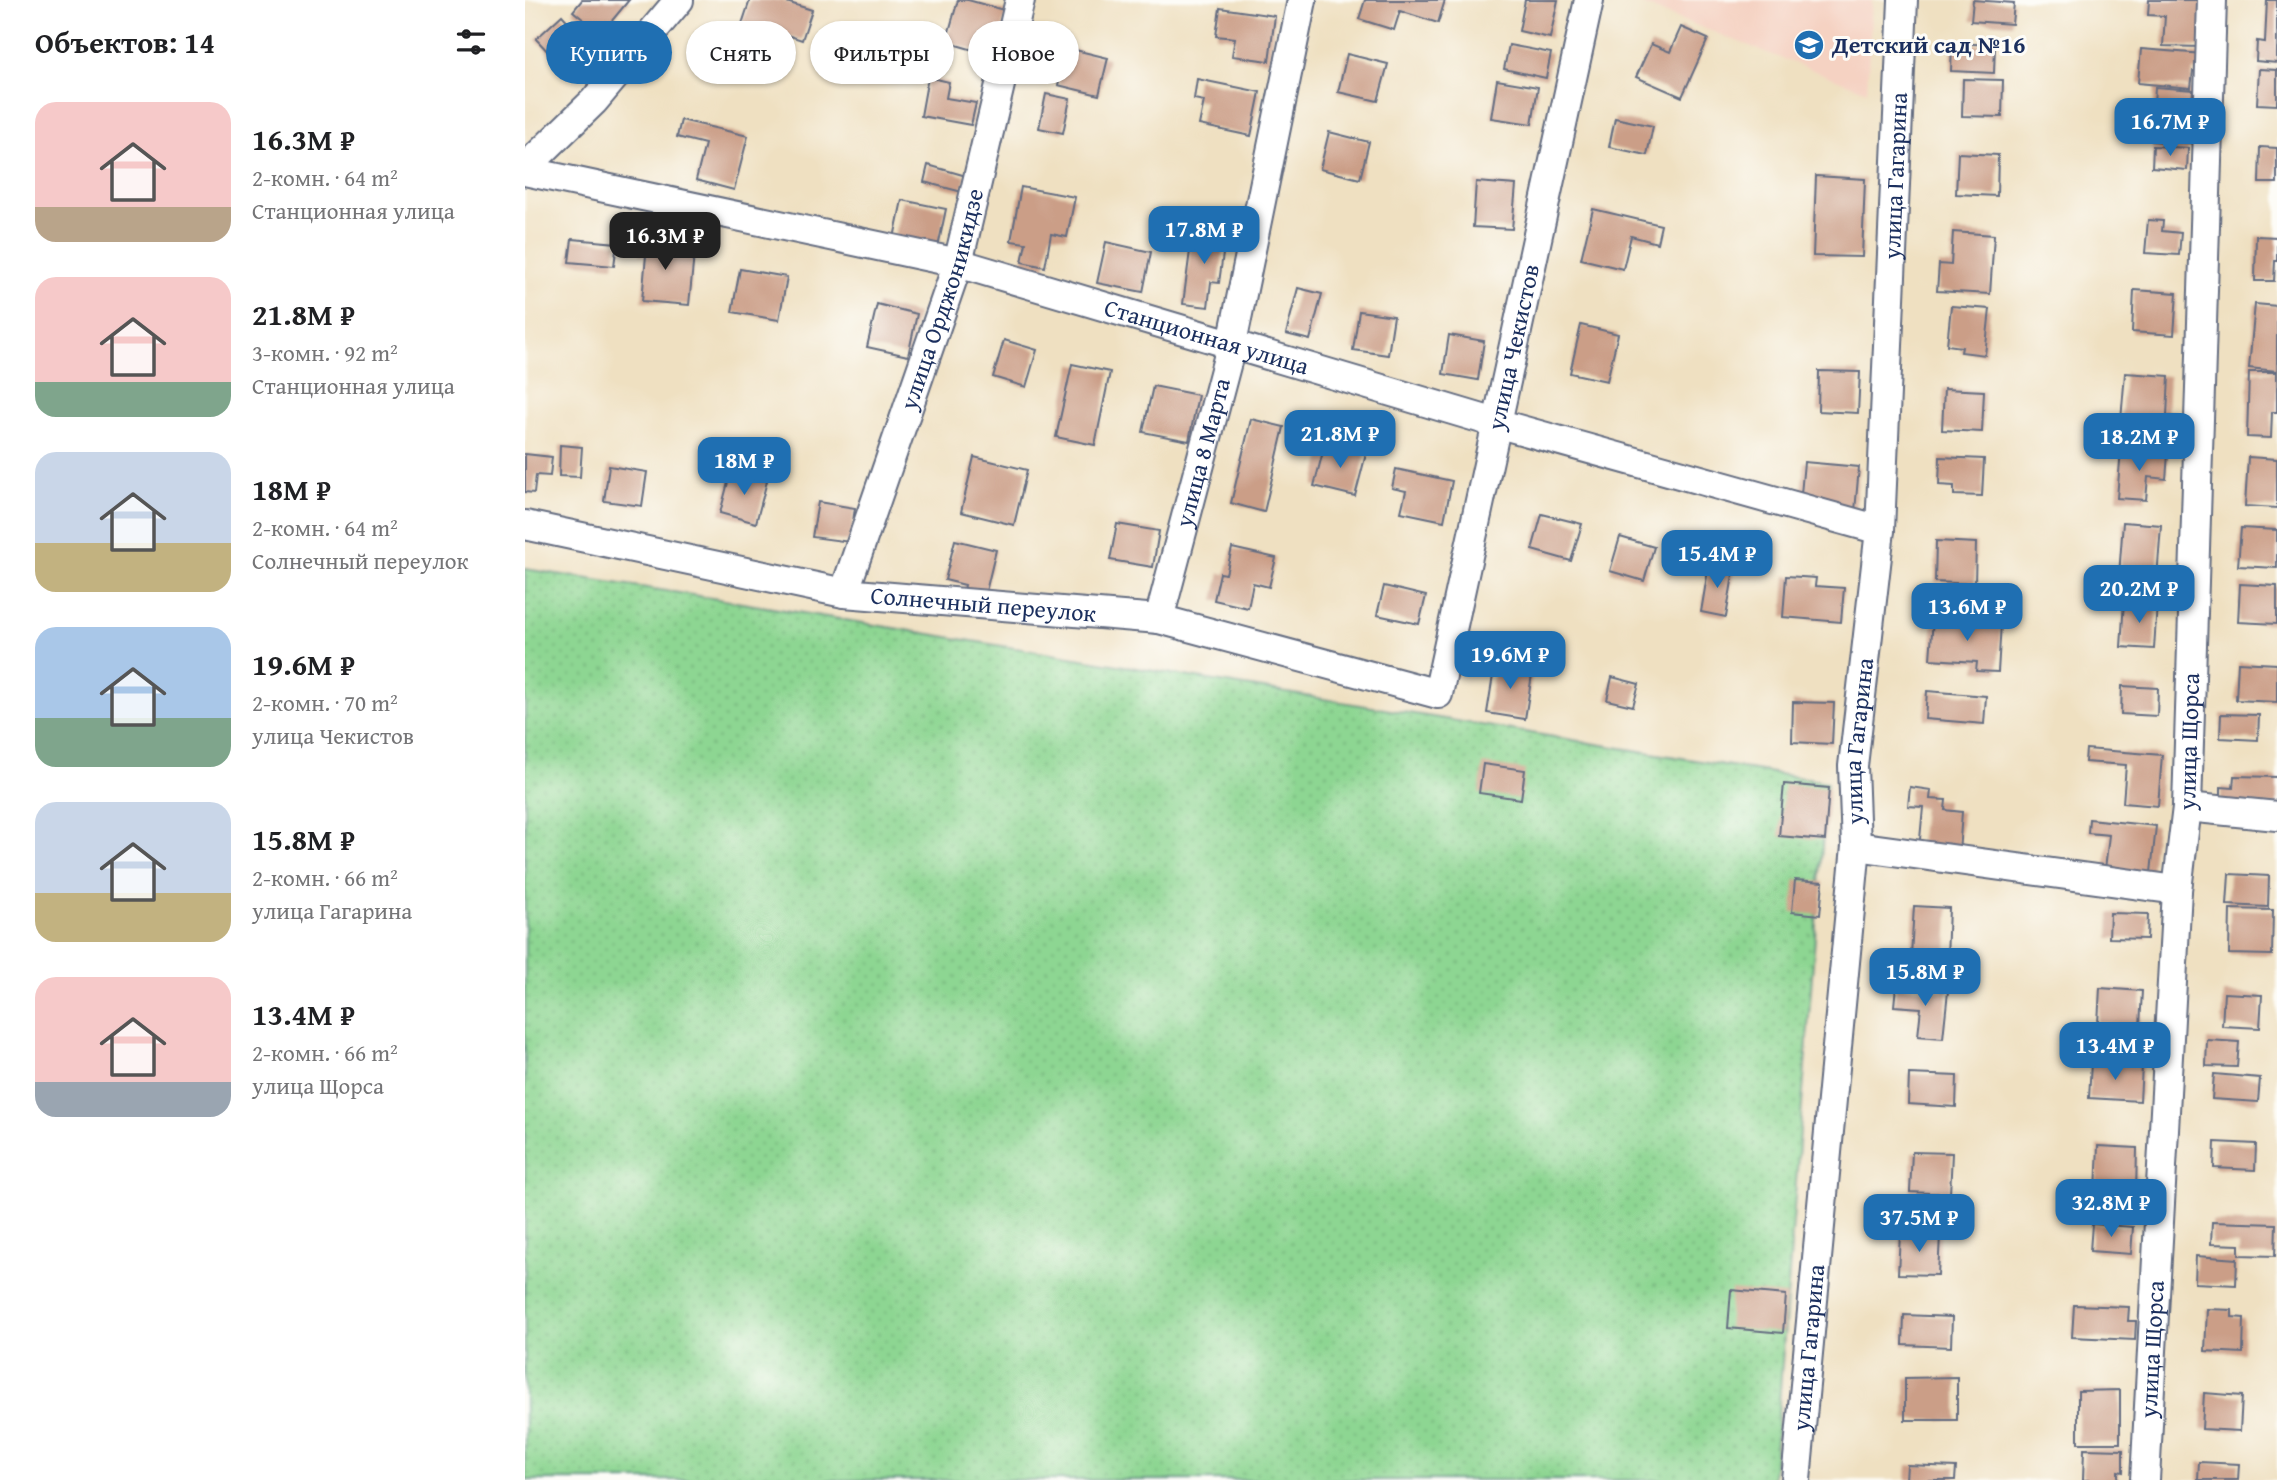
<!DOCTYPE html>
<html lang="ru">
<head>
<meta charset="utf-8">
<style>
	body { margin:0; font-family:"Gentium Book Plus",serif; background:#f2f2f2; color:#202124; height:100vh; display:flex; flex-direction:column; font-size:26px; white-space:nowrap }
	* { box-sizing:border-box; margin:0 }
	p { font-size:23px; color:#757577 }
	.icon { flex:none; width:38px; height:38px; fill:none; stroke:currentColor; stroke-width:2; stroke-linecap:round; stroke-linejoin:round }
	.map { position:relative; flex:1; overflow:hidden }
	.panel { display:flex; flex-direction:column; background:#fff; width:525px }
	.panel>* { flex:none }
	.banner { position:absolute; left:21px; top:21px; width:665px; height:63px; display:flex; gap:14px }
	.price { position:absolute; translate:-50% -60px; padding:0 16px; border-radius:14px; background:#1f6fb2; color:#fff; font-size:23px; line-height:46px; filter:drop-shadow(0 2px 4px #0008) }
	.price::after { content:''; position:absolute; left:50%; top:42px; width:21px; height:16px; margin-left:-10px; background:inherit; clip-path:polygon(0 0,100% 0,50% 100%) }
	.price.current { background:#222; color:#fff }
	ul { padding:0; list-style:none }
	li { display:flex; align-items:center; gap:21px; height:175px; padding:0 35px }
	li span { display:grid; place-items:center; flex:none; width:196px; height:140px; border-radius:21px; color:#555 }
	li>.icon { margin-inline-start:auto }
	span .icon { width:84px; height:84px; fill:#fffc; stroke-width:1 }
	li b { font-size:30px }
	h2 { display:flex; justify-content:space-between; align-items:center; height:84px; padding:0 35px; font-size:30px }
	.tag { padding:0 24px; border-radius:32px; background:#fff; box-shadow:0 2px 5px #0004; font-size:24px; line-height:63px }
	.tag.current { background:#1f6fb2; color:#fff }
	main { display:flex; flex:1; min-height:0 }
	.map>svg:first-child { display:block }
	.built { fill:#f5d2c2 }
	.grass { fill:url(#grass-dots); stroke:#548278; stroke-width:2 }
	.building { fill:#cb9e87 }
	.lines { fill:none; stroke-linecap:round; stroke-linejoin:round }
	.minor-casing { stroke:#656d81; stroke-width:32 }
	.minor { stroke:#fff; stroke-width:28 }
	.labels { text-anchor:middle; stroke-width:6; stroke-linejoin:round; paint-order:stroke }
	.poi-label { font-size:24px; font-weight:bold; fill:#1b2f5e; stroke:#fdfcf7; text-anchor:start }
	.street-label { font-size:24px; fill:#1b2f5e; stroke:#fdfcf7 }
</style>
</head>
<body>
<main>
<section class="panel">
<h2>Объектов: 14<svg class="icon" aria-label="filters" viewBox="0 0 24 24"><path d="M4 7h16M4 17h16"/><circle cx="9" cy="7" r="2"/><circle cx="15" cy="17" r="2"/></svg></h2>
<ul>
<li><span style="background:linear-gradient(#f6c9c9 75%,#b9a48a 0)"><svg class="icon" aria-label="home" viewBox="0 0 24 24"><path d="M3 11l9-7 9 7M6 9v11h12V9"/></svg></span><div><b>16.3M ₽</b><p>2-комн. · 64 m²</p><p>Станционная улица</p></div></li>
<li><span style="background:linear-gradient(#f6c9c9 75%,#7fa58c 0)"><svg class="icon" aria-label="home" viewBox="0 0 24 24"><path d="M3 11l9-7 9 7M6 9v11h12V9"/></svg></span><div><b>21.8M ₽</b><p>3-комн. · 92 m²</p><p>Станционная улица</p></div></li>
<li><span style="background:linear-gradient(#c9d6e8 65%,#c2b280 0)"><svg class="icon" aria-label="home" viewBox="0 0 24 24"><path d="M3 11l9-7 9 7M6 9v11h12V9"/></svg></span><div><b>18M ₽</b><p>2-комн. · 64 m²</p><p>Солнечный переулок</p></div></li>
<li><span style="background:linear-gradient(#a9c7e8 65%,#7fa58c 0)"><svg class="icon" aria-label="home" viewBox="0 0 24 24"><path d="M3 11l9-7 9 7M6 9v11h12V9"/></svg></span><div><b>19.6M ₽</b><p>2-комн. · 70 m²</p><p>улица Чекистов</p></div></li>
<li><span style="background:linear-gradient(#c9d6e8 65%,#c2b280 0)"><svg class="icon" aria-label="home" viewBox="0 0 24 24"><path d="M3 11l9-7 9 7M6 9v11h12V9"/></svg></span><div><b>15.8M ₽</b><p>2-комн. · 66 m²</p><p>улица Гагарина</p></div></li>
<li><span style="background:linear-gradient(#f6c9c9 75%,#9aa5b1 0)"><svg class="icon" aria-label="home" viewBox="0 0 24 24"><path d="M3 11l9-7 9 7M6 9v11h12V9"/></svg></span><div><b>13.4M ₽</b><p>2-комн. · 66 m²</p><p>улица Щорса</p></div></li>
</ul>
</section>
<div class="map">
<svg width="1752" height="1480" viewBox="0 0 1752 1480">
	<defs>
		<pattern id="grass-dots" width="8" height="8" patternUnits="userSpaceOnUse" patternTransform="scale(1.75)"><rect width="8" height="8" fill="#8dd692"/><path d="M2 2h.1M6 6h.1" fill="none" stroke="#79b880" stroke-width="1.8" stroke-linecap="round"/></pattern>
	</defs>
	<rect width="100%" height="100%" fill="#fdfcf7"/>
	<filter id="ink" filterUnits="userSpaceOnUse"><feTurbulence type="fractalNoise" baseFrequency=".0143" numOctaves="2"/><feDisplacementMap in="SourceGraphic" scale="14" xChannelSelector="R" yChannelSelector="G"/><feConvolveMatrix kernelMatrix="1 2 1 2 8 2 1 2 1" color-interpolation-filters="sRGB"/></filter>
	<filter id="wash" filterUnits="userSpaceOnUse"><feTurbulence type="fractalNoise" baseFrequency=".00686" numOctaves="4" result="noise"/><feDisplacementMap in="SourceGraphic" scale="28" xChannelSelector="R" yChannelSelector="G"/><feGaussianBlur stdDeviation="1.57" result="paint"/><feColorMatrix in="noise" values="0 0 0 0 0 0 0 0 0 0 0 0 0 0 0 0 0 1.4 0 .05"/><feComposite in="paint" operator="in"/></filter>
	<g filter="url(#wash)">
		<rect width="100%" height="100%" fill="#efe0c1"/>
		<polygon class="built" points="1105,0 1347,0 1342,91"/>
		<polygon class="grass" points="0,569 193,599 1302,782 1248,1480 0,1480"/>
		<g id="blocks">
			<g class="building">
				<polygon points="57,0 104,0 76,34 48,11"/>
				<polygon points="225,0 255,0 287,10 277,40 259,34 253,52 212,39"/>
				<polygon points="433,0 443,0 482,11 469,56 421,42"/>
				<polygon points="840,0 920,0 913,23 875,11 869,30 834,19"/>
				<polygon points="1000,0 1033,0 1025,38 994,31"/>
				<polygon points="1448,0 1489,3 1487,24 1446,21"/>
				<polygon points="1624,0 1679,0 1676,47 1638,46 1640,16 1623,15"/>
				<polygon points="1742,0 1752,0 1752,63 1731,61 1732,41 1740,42"/>
				<polygon points="695,8 750,16 744,61 707,56 710,38 691,36"/>
				<polygon points="37,15 67,48 42,72 11,39"/>
				<polygon points="1156,27 1183,39 1157,97 1111,77 1126,44 1145,52"/>
				<polygon points="1427,43 1470,45 1469,73 1426,71"/>
				<polygon points="984,45 1026,53 1021,78 979,69"/>
				<polygon points="542,48 583,58 574,95 533,85"/>
				<polygon points="1616,49 1678,54 1677,72 1668,71 1666,88 1613,83"/>
				<polygon points="822,54 863,64 853,101 813,92"/>
				<polygon points="1734,69 1752,70 1752,105 1732,104"/>
				<polygon points="403,77 424,82 421,98 451,103 446,125 396,116"/>
				<polygon points="672,79 735,92 726,136 674,125 679,101 669,99"/>
				<polygon points="1438,79 1478,80 1477,117 1437,116"/>
				<polygon points="972,80 1013,87 1007,124 966,118"/>
				<polygon points="1630,87 1668,90 1666,115 1678,116 1677,144 1627,141"/>
				<polygon points="521,94 545,99 538,133 514,128"/>
				<polygon points="1090,118 1128,126 1122,155 1084,147"/>
				<polygon points="156,120 223,136 209,190 171,180 180,144 152,137"/>
				<polygon points="804,132 844,142 835,179 795,169"/>
				<polygon points="1628,146 1663,148 1662,170 1627,167"/>
				<polygon points="1735,147 1752,148 1752,183 1734,183"/>
				<polygon points="1433,153 1473,155 1472,196 1431,194"/>
				<polygon points="403,165 441,176 437,192 399,182"/>
				<polygon points="1291,176 1340,179 1337,257 1288,256"/>
				<polygon points="951,182 991,185 987,229 948,227"/>
				<polygon points="496,187 550,197 542,237 526,234 520,267 497,262 501,243 486,241"/>
				<polygon points="377,200 421,209 413,247 369,238"/>
				<polygon points="1068,209 1136,225 1132,243 1106,236 1098,269 1056,259"/>
				<polygon points="1623,220 1638,221 1637,231 1656,233 1654,255 1620,253"/>
				<polygon points="117,226 135,228 133,251 169,254 164,305 117,301 121,255 115,255"/>
				<polygon points="668,228 701,232 694,283 686,282 683,307 658,304"/>
				<polygon points="1428,232 1469,235 1465,294 1412,291 1414,264 1426,265"/>
				<polygon points="1731,236 1752,237 1752,261 1750,261 1749,281 1730,281"/>
				<polygon points="47,239 92,243 89,266 44,262"/>
				<polygon points="581,242 626,252 618,292 572,283"/>
				<polygon points="215,269 262,277 254,320 207,312"/>
				<polygon points="773,288 797,294 785,340 761,334"/>
				<polygon points="1609,290 1652,293 1649,335 1607,332"/>
				<polygon points="352,304 392,314 383,356 342,347"/>
				<polygon points="1730,304 1752,306 1752,371 1724,368"/>
				<polygon points="1426,306 1465,309 1460,355 1436,352 1437,347 1422,345"/>
				<polygon points="834,311 869,316 863,355 828,350"/>
				<polygon points="1056,325 1093,334 1082,381 1045,373"/>
				<polygon points="924,335 959,341 953,380 918,374"/>
				<polygon points="479,340 512,350 501,387 468,377"/>
				<polygon points="547,364 585,372 570,445 531,437"/>
				<polygon points="1294,371 1335,372 1333,413 1293,411"/>
				<polygon points="1724,372 1752,372 1752,412 1747,412 1746,438 1722,437"/>
				<polygon points="1600,373 1644,376 1642,416 1655,417 1653,452 1620,449 1622,422 1596,420"/>
				<polygon points="628,386 673,395 664,441 618,432"/>
				<polygon points="1419,389 1459,391 1457,432 1417,430"/>
				<polygon points="726,419 759,427 739,512 706,503"/>
				<polygon points="800,444 841,454 830,496 789,486"/>
				<polygon points="35,445 57,447 55,477 34,476"/>
				<polygon points="1596,449 1643,454 1641,479 1623,477 1621,500 1592,498"/>
				<polygon points="0,454 27,457 25,476 11,475 9,493 0,492"/>
				<polygon points="449,457 502,470 489,525 436,512"/>
				<polygon points="1415,457 1459,459 1457,496 1429,495 1429,486 1414,485"/>
				<polygon points="1723,457 1752,459 1752,508 1720,506"/>
				<polygon points="1279,462 1334,467 1330,511 1275,505"/>
				<polygon points="84,466 122,472 117,506 79,501"/>
				<polygon points="871,469 927,481 919,521 876,512 881,491 867,488"/>
				<polygon points="206,471 242,481 231,523 195,513"/>
				<polygon points="293,502 330,508 325,542 287,537"/>
				<polygon points="1017,514 1057,524 1046,561 1007,550"/>
				<polygon points="1598,522 1636,525 1632,578 1594,575"/>
				<polygon points="592,524 634,531 628,567 585,560"/>
				<polygon points="1716,528 1752,530 1752,568 1713,566"/>
				<polygon points="1095,537 1129,547 1119,581 1085,571"/>
				<polygon points="430,540 471,550 459,600 438,595 440,585 420,580"/>
				<polygon points="1411,541 1451,543 1450,584 1410,582"/>
				<polygon points="707,548 751,558 744,587 728,583 723,608 689,600 695,573 701,574"/>
				<polygon points="1184,564 1209,569 1201,617 1176,612"/>
				<polygon points="1261,576 1291,578 1290,586 1319,588 1316,622 1258,617"/>
				<polygon points="1715,584 1752,586 1752,624 1713,622"/>
				<polygon points="859,586 901,596 894,624 852,615"/>
				<polygon points="1599,601 1632,603 1629,649 1596,647"/>
				<polygon points="1408,619 1476,623 1473,672 1451,671 1452,662 1405,659"/>
				<polygon points="1713,662 1752,664 1752,702 1711,700"/>
				<polygon points="970,663 1008,668 1000,719 962,713"/>
				<polygon points="1087,677 1114,684 1108,706 1082,700"/>
				<polygon points="1597,686 1633,688 1632,716 1596,714"/>
				<polygon points="1402,691 1461,696 1459,724 1400,719"/>
				<polygon points="1268,702 1309,703 1307,744 1267,742"/>
				<polygon points="1696,714 1734,715 1733,740 1695,738"/>
				<polygon points="1561,749 1637,755 1633,806 1598,803 1601,765 1560,762"/>
				<polygon points="958,764 1000,770 996,799 954,793"/>
				<polygon points="1709,776 1752,777 1752,806 1696,804 1696,787 1708,788"/>
				<polygon points="1259,784 1304,788 1300,840 1254,836"/>
				<polygon points="1385,787 1406,790 1405,799 1421,800 1420,810 1437,812 1434,853 1394,850 1398,807 1383,806"/>
				<polygon points="1564,819 1631,826 1625,882 1579,878 1584,835 1563,833"/>
				<polygon points="1704,874 1744,876 1743,907 1702,905"/>
				<polygon points="1270,880 1298,882 1295,915 1267,912"/>
				<polygon points="1389,906 1424,908 1422,958 1386,956"/>
				<polygon points="1705,909 1748,910 1747,955 1704,954"/>
				<polygon points="1585,913 1623,914 1622,939 1584,938"/>
				<polygon points="1371,986 1423,991 1418,1038 1393,1036 1396,1008 1369,1006"/>
				<polygon points="1575,988 1617,991 1615,1026 1573,1023"/>
				<polygon points="1699,993 1737,995 1735,1028 1697,1026"/>
				<polygon points="1682,1040 1714,1042 1712,1067 1681,1066"/>
				<polygon points="1566,1063 1617,1066 1615,1101 1564,1098"/>
				<polygon points="1384,1074 1432,1076 1431,1107 1383,1104"/>
				<polygon points="1689,1074 1735,1078 1733,1102 1687,1099"/>
				<polygon points="1690,1142 1731,1144 1730,1170 1689,1168"/>
				<polygon points="1573,1146 1612,1148 1611,1193 1571,1191"/>
				<polygon points="1387,1152 1427,1153 1425,1194 1385,1192"/>
				<polygon points="1687,1222 1751,1224 1750,1256 1714,1255 1714,1245 1686,1244"/>
				<polygon points="1567,1224 1608,1227 1606,1254 1565,1251"/>
				<polygon points="1375,1233 1415,1235 1413,1275 1373,1274"/>
				<polygon points="1671,1256 1712,1259 1711,1285 1670,1283"/>
				<polygon points="1206,1290 1261,1295 1258,1333 1203,1328"/>
				<polygon points="1549,1305 1604,1307 1603,1321 1611,1321 1610,1340 1547,1337"/>
				<polygon points="1682,1309 1707,1310 1707,1317 1719,1318 1718,1353 1680,1351"/>
				<polygon points="1379,1315 1427,1317 1426,1347 1378,1345"/>
				<polygon points="1432,1377 1432,1420 1380,1420 1380,1378"/>
				<polygon points="1595,1390 1595,1443 1553,1443 1553,1391"/>
				<polygon points="1679,1393 1717,1396 1715,1431 1677,1429"/>
				<polygon points="1559,1449 1598,1450 1598,1472 1593,1471 1593,1480 1558,1480"/>
				<polygon points="1674,1462 1714,1464 1713,1480 1673,1480"/>
				<polygon points="1382,1465 1431,1467 1430,1480 1381,1480"/>
			</g>
		</g>
	</g>
	<g filter="url(#ink)">
		<use href="#blocks" fill-opacity="0" stroke="#656d81" stroke-width="2"/>
		<g class="lines">
			<g class="minor-casing">
				<g id="minor">
					<polyline points="0,168 69,101 154,0"/>
					<path id="s1" d="M0,171L433,263L971,423L1355,530"/>
					<path id="s2" d="M0,525L319,593L634,619L913,694L1064,0"/>
					<path id="s3" d="M319,593L433,263L495,0"/>
					<path id="s4" d="M634,619L707,343L777,0"/>
					<polyline points="1662,807 1752,816"/>
					<polyline points="1331,846 1652,890"/>
					<path id="s5" d="M1271,1480L1331,846L1328,766L1355,530L1378,0"/>
					<path id="s6" d="M1620,1480L1652,890L1662,807L1687,0"/>
				</g>
			</g>
			<use href="#minor" class="minor"/>
		</g>
	</g>
	<defs>
		<g id="school-disc" transform="scale(1.575)"><circle r="9.5" fill="#1f6fb2" stroke="#fdfcf7"/><path d="M0-5L7-2L0 1L-7-2ZM-4 1L0 2.5L4 1V4Q0 6-4 4Z" fill="#fff"/></g>
	</defs>
	<g fill-rule="evenodd">
		<use href="#school-disc" x="1284" y="45"/>
	</g>
	<g class="labels">
		<g class="poi-label">
			<text x="1307" y="53">Детский сад №16</text>
		</g>
		<g class="street-label">
			<text dy="8" stroke="none"><textPath href="#s5" startOffset="1309">улица Гагарина</textPath></text>
			<text dy="8" stroke="none"><textPath href="#s3" startOffset="310">улица Орджоникидзе</textPath></text>
			<text dy="8" stroke="none"><textPath href="#s1" startOffset="702">Станционная улица</textPath></text>
			<text dy="8" stroke="none"><textPath href="#s2" startOffset="1286">улица Чекистов</textPath></text>
			<text dy="8" stroke="none"><textPath href="#s4" startOffset="172">улица 8 Марта</textPath></text>
			<text dy="8" stroke="none"><textPath href="#s2" startOffset="466">Солнечный переулок</textPath></text>
			<text dy="8" stroke="none"><textPath href="#s6" startOffset="740">улица Щорса</textPath></text>
			<text dy="8" stroke="none"><textPath href="#s5" startOffset="742">улица Гагарина</textPath></text>
			<text dy="8" stroke="none"><textPath href="#s5" startOffset="133">улица Гагарина</textPath></text>
			<text dy="8" stroke="none"><textPath href="#s6" startOffset="131">улица Щорса</textPath></text>
		</g>
	</g>
</svg>
<b class="price" style="left:1645px;top:158px">16.7M ₽</b>
<b class="price" style="left:679px;top:266px">17.8M ₽</b>
<b class="price current" style="left:140px;top:272px">16.3M ₽</b>
<b class="price" style="left:815px;top:470px">21.8M ₽</b>
<b class="price" style="left:1614px;top:473px">18.2M ₽</b>
<b class="price" style="left:219px;top:497px">18M ₽</b>
<b class="price" style="left:1192px;top:590px">15.4M ₽</b>
<b class="price" style="left:1614px;top:625px">20.2M ₽</b>
<b class="price" style="left:1442px;top:643px">13.6M ₽</b>
<b class="price" style="left:985px;top:691px">19.6M ₽</b>
<b class="price" style="left:1400px;top:1008px">15.8M ₽</b>
<b class="price" style="left:1590px;top:1082px">13.4M ₽</b>
<b class="price" style="left:1586px;top:1239px">32.8M ₽</b>
<b class="price" style="left:1394px;top:1254px">37.5M ₽</b>
<div class="banner">
<a class="tag current">Купить</a>
<a class="tag">Снять</a>
<a class="tag">Фильтры</a>
<a class="tag">Новое</a>
</div>
</div>
</main>
</body>
</html>
